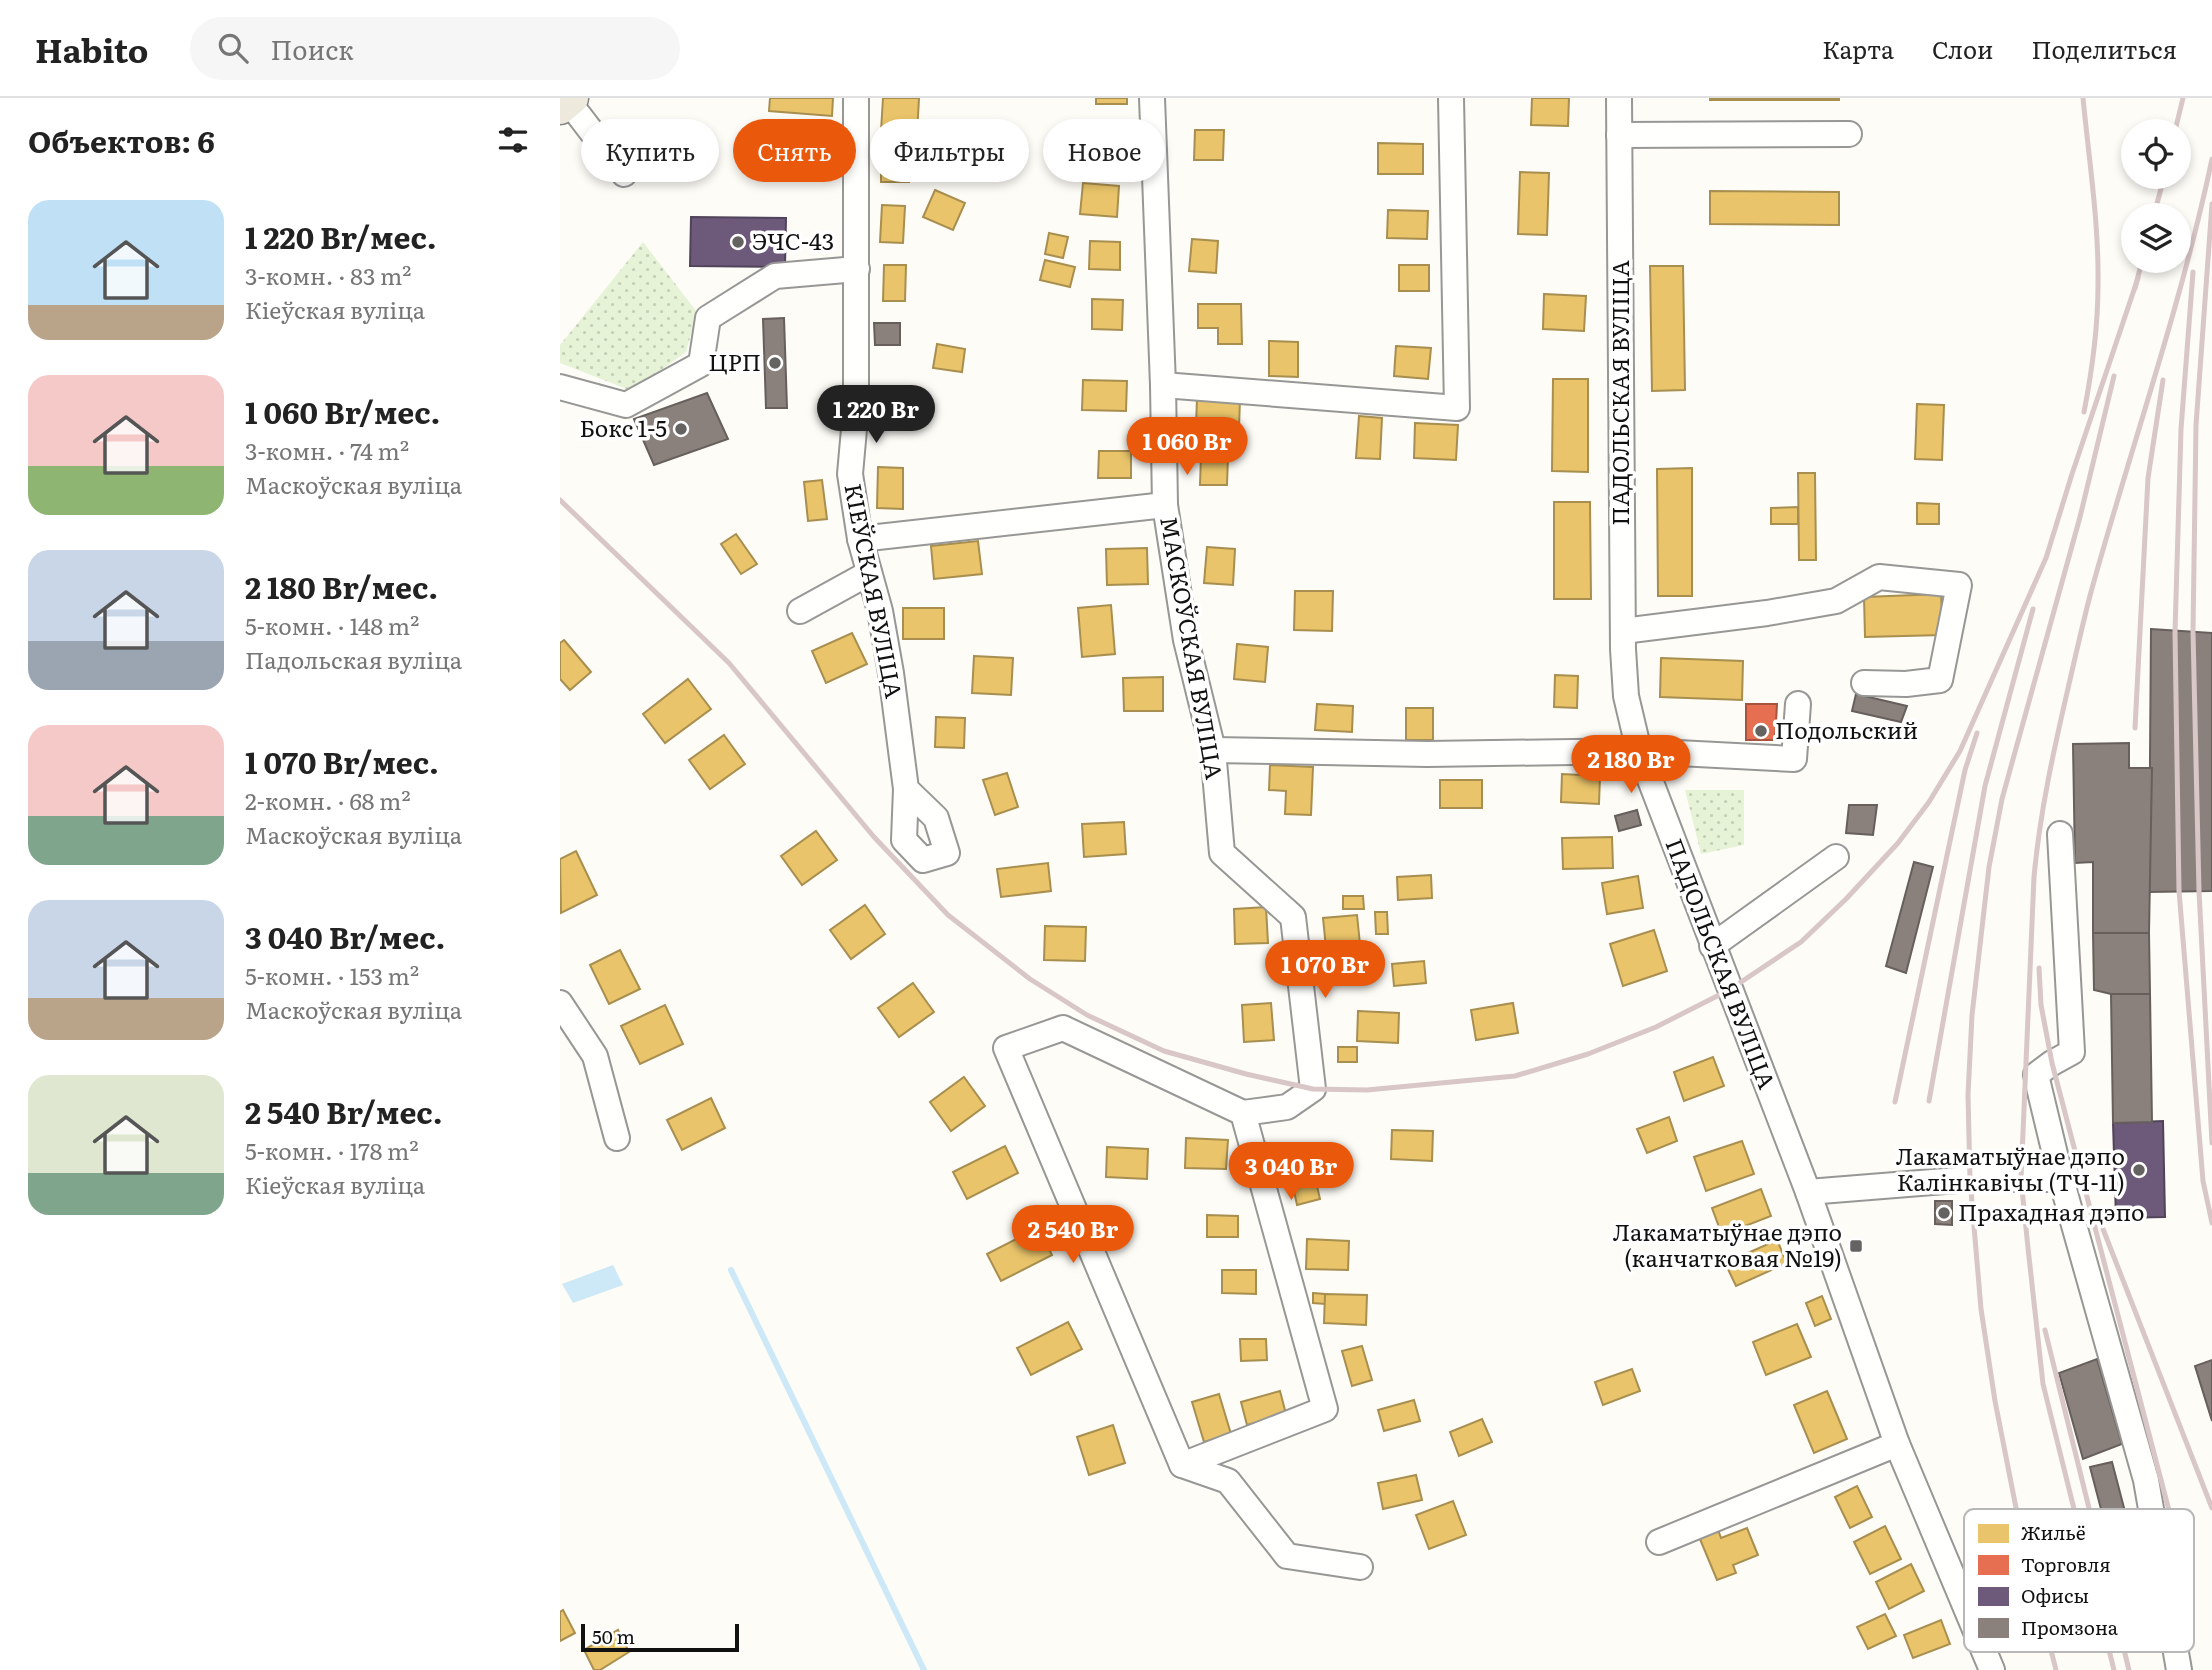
<!DOCTYPE html>
<html lang="ru">
<head>
<meta charset="utf-8">
<style>
	body { margin:0; font-family:Literata,serif; background:#f6f6f6; color:#222; height:100vh; display:flex; flex-direction:column; font-size:26px; white-space:nowrap }
	* { box-sizing:border-box; margin:0 }
	p { font-size:23px; color:#767676 }
	.icon { flex:none; width:38px; height:38px; fill:none; stroke:currentColor; stroke-width:2; stroke-linecap:round; stroke-linejoin:round }
	.map { position:relative; flex:1; overflow:hidden }
	.sheet { display:flex; flex-direction:column; background:#fff; width:560px }
	.sheet>* { flex:none }
	.hud { position:absolute; left:21px; top:21px; width:665px; height:63px; display:flex; gap:14px }
	.fabs { position:absolute; left:1561px; top:21px; display:grid; gap:14px }
	.fabs a { display:grid; place-items:center; width:70px; height:70px; border-radius:50%; background:#fff; box-shadow:0 4px 10px #0003; font-size:35px }
	.scale { position:absolute; left:21px; bottom:18px; width:158px; box-sizing:border-box; padding-left:7px; border:4px solid #111; border-top:0; font-size:19px; line-height:24px; white-space:nowrap; color:#111; -webkit-text-stroke:5px #fff; paint-order:stroke }
	.price { position:absolute; translate:-50% -60px; padding:0 16px; border-radius:24px; background:#ea580c; color:#fff; font-size:23px; line-height:46px; filter:drop-shadow(0 2px 4px #0008) }
	.price::after { content:''; position:absolute; left:50%; top:42px; width:21px; height:16px; margin-left:-10px; background:inherit; clip-path:polygon(0 0,100% 0,50% 100%) }
	.price.selected { background:#222; color:#fff }
	ul { padding:0; list-style:none }
	li { display:flex; align-items:center; gap:21px; height:175px; padding:0 28px }
	li span { display:grid; place-items:center; flex:none; width:196px; height:140px; border-radius:21px; color:#555 }
	li>.icon { margin-inline-start:auto }
	span .icon { width:84px; height:84px; fill:#fffc; stroke-width:1 }
	li b { font-size:30px }
	h2 { display:flex; justify-content:space-between; align-items:center; height:84px; padding:0 28px; font-size:30px }
	.pill { padding:0 24px; border-radius:32px; background:#fff; box-shadow:0 4px 10px #0003; font-size:24px; line-height:63px }
	.pill.selected { background:#ea580c; color:#fff }
	header { display:flex; align-items:center; gap:42px; box-sizing:border-box; height:98px; padding:0 35px; background:#fff; border-bottom:2px solid #e0e0e0 }
	header strong { font-size:33px }
	nav { display:flex; gap:38px; margin-inline-start:auto; font-size:24px }
	.search { width:490px; height:63px; background:#f6f6f6; display:flex; align-items:center; gap:18px; box-sizing:border-box; padding:0 24px; border-radius:38px; color:#767676; font-size:26px }
	main { display:flex; flex:1; min-height:0 }
	.map>svg:first-child { display:block }
	.park { fill:url(#park-dots) }
	.water { fill:#cde8f7 }
	.homes { fill:#e9c46a; stroke:#a88e4f; stroke-width:2 }
	.shops { fill:#e76f51; stroke:#a7533e; stroke-width:2 }
	.offices { fill:#6d597a; stroke:#51435a; stroke-width:2 }
	.industry { fill:#8a817c; stroke:#665f5c; stroke-width:2 }
	.lines { fill:none; stroke-linecap:round; stroke-linejoin:round }
	.stream { stroke:#cde8f7; stroke-width:6 }
	.minor-casing { stroke:#979795; stroke-width:28 }
	.major-casing { stroke:#858482; stroke-width:35 }
	.minor { stroke:#fffffe; stroke-width:24 }
	.major { stroke:#ede9dc; stroke-width:32 }
	.rail { stroke:#d9c6c7; stroke-width:5 }
	.poi-dot { fill:#646362; stroke:#fff; stroke-width:2.5 }
	.labels { text-anchor:middle; stroke-width:7; stroke-linejoin:round; paint-order:stroke }
	.poi-label { font-size:23px; fill:#111; stroke:#fff; text-anchor:end }
	.street-label { font-size:23px; fill:#111; stroke:#fff }
	.key { fill:#fff; stroke:#b8b8b8; stroke-width:2 }
	.key-label { font-size:19px; fill:#111 }
</style>
</head>
<body>
<header>
<strong>Habito</strong>
<div class="search"><svg class="icon" aria-label="search" viewBox="0 0 24 24"><circle cx="10" cy="10" r="6"/><path d="M15 15l6 6"/></svg>Поиск</div>
<nav><a>Карта</a><a>Слои</a><a>Поделиться</a></nav>
</header>
<main>
<section class="sheet">
<h2>Объектов: 6<svg class="icon" aria-label="filters" viewBox="0 0 24 24"><path d="M4 7h16M4 17h16"/><circle cx="9" cy="7" r="2"/><circle cx="15" cy="17" r="2"/></svg></h2>
<ul>
<li><span style="background:linear-gradient(#bfe0f5 75%,#b9a48a 0)"><svg class="icon" aria-label="home" viewBox="0 0 24 24"><path d="M3 11l9-7 9 7M6 9v11h12V9"/></svg></span><div><b>1 220 Br/мес.</b><p>3-комн. · 83 m²</p><p>Кіеўская вуліца</p></div></li>
<li><span style="background:linear-gradient(#f6c9c9 65%,#8fb573 0)"><svg class="icon" aria-label="home" viewBox="0 0 24 24"><path d="M3 11l9-7 9 7M6 9v11h12V9"/></svg></span><div><b>1 060 Br/мес.</b><p>3-комн. · 74 m²</p><p>Маскоўская вуліца</p></div></li>
<li><span style="background:linear-gradient(#c9d6e8 65%,#9aa5b1 0)"><svg class="icon" aria-label="home" viewBox="0 0 24 24"><path d="M3 11l9-7 9 7M6 9v11h12V9"/></svg></span><div><b>2 180 Br/мес.</b><p>5-комн. · 148 m²</p><p>Падольская вуліца</p></div></li>
<li><span style="background:linear-gradient(#f6c9c9 65%,#7fa58c 0)"><svg class="icon" aria-label="home" viewBox="0 0 24 24"><path d="M3 11l9-7 9 7M6 9v11h12V9"/></svg></span><div><b>1 070 Br/мес.</b><p>2-комн. · 68 m²</p><p>Маскоўская вуліца</p></div></li>
<li><span style="background:linear-gradient(#c9d6e8 70%,#b9a48a 0)"><svg class="icon" aria-label="home" viewBox="0 0 24 24"><path d="M3 11l9-7 9 7M6 9v11h12V9"/></svg></span><div><b>3 040 Br/мес.</b><p>5-комн. · 153 m²</p><p>Маскоўская вуліца</p></div></li>
<li><span style="background:linear-gradient(#dfe7d0 70%,#7fa58c 0)"><svg class="icon" aria-label="home" viewBox="0 0 24 24"><path d="M3 11l9-7 9 7M6 9v11h12V9"/></svg></span><div><b>2 540 Br/мес.</b><p>5-комн. · 178 m²</p><p>Кіеўская вуліца</p></div></li>
</ul>
</section>
<div class="map">
<svg width="1652" height="1572" viewBox="0 0 1652 1572">
	<defs>
		<pattern id="park-dots" width="8" height="8" patternUnits="userSpaceOnUse" patternTransform="scale(1.75)"><rect width="8" height="8" fill="#e7f3d7"/><path d="M2 2h.1M6 6h.1" fill="none" stroke="#c5cfb8" stroke-width="1.8" stroke-linecap="round"/></pattern>
	</defs>
	<rect width="100%" height="100%" fill="#fdfcf7"/>
	<g class="park">
		<polygon points="83,144 137,214 126,254 72,293 0,265 0,247"/>
		<polygon points="1125,692 1184,692 1184,747 1141,756"/>
	</g>
	<polygon class="water" points="53,1167 63,1187 13,1205 2,1186"/>
	<g class="homes">
		<polygon points="210,0 273,0 272,18 209,13"/>
		<polygon points="323,0 359,0 357,36 321,33"/>
		<rect x="536" y="0" width="31" height="6"/>
		<polygon points="972,0 1009,0 1008,28 971,27"/>
		<rect x="1150" y="0" width="129" height="2"/>
		<polygon points="635,32 664,32 663,62 634,62"/>
		<polygon points="521,33 561,35 560,69 520,67"/>
		<polygon points="818,45 863,46 863,76 818,76"/>
		<polygon points="321,54 349,55 349,84 321,84"/>
		<polygon points="960,74 989,75 987,137 958,136"/>
		<polygon points="523,85 559,88 557,119 520,116"/>
		<polygon points="375,92 405,105 393,132 363,119"/>
		<polygon points="1150,93 1279,94 1279,127 1150,126"/>
		<polygon points="322,107 345,108 343,145 320,144"/>
		<polygon points="828,112 868,113 867,141 827,140"/>
		<polygon points="489,135 508,139 503,160 485,156"/>
		<polygon points="632,141 658,143 656,175 629,173"/>
		<polygon points="530,143 560,144 560,172 529,171"/>
		<polygon points="485,162 515,169 510,189 480,182"/>
		<polygon points="324,167 346,167 345,203 323,203"/>
		<rect x="839" y="167" width="30" height="26"/>
		<polygon points="1090,168 1123,168 1125,292 1092,293"/>
		<polygon points="984,196 1026,198 1024,233 983,231"/>
		<polygon points="532,201 563,202 562,232 532,231"/>
		<polygon points="638,206 681,206 682,246 658,246 658,230 638,230"/>
		<polygon points="709,243 738,244 738,279 709,278"/>
		<polygon points="377,246 405,251 402,274 373,270"/>
		<polygon points="836,248 871,250 868,281 834,278"/>
		<polygon points="993,281 1028,281 1028,374 992,373"/>
		<polygon points="523,282 567,283 566,313 522,312"/>
		<polygon points="324,288 351,289 349,321 323,320"/>
		<polygon points="637,300 680,301 679,330 636,329"/>
		<polygon points="1357,306 1384,307 1382,362 1355,361"/>
		<polygon points="799,318 822,320 820,361 796,360"/>
		<polygon points="855,325 898,327 896,362 854,360"/>
		<polygon points="539,353 571,353 571,380 538,380"/>
		<polygon points="641,356 668,357 667,387 640,387"/>
		<polygon points="318,369 343,370 343,411 317,410"/>
		<polygon points="1132,370 1132,498 1098,498 1097,371"/>
		<polygon points="1238,375 1255,375 1256,462 1239,462"/>
		<polygon points="262,382 267,421 248,423 244,384"/>
		<polygon points="994,404 1030,404 1031,501 994,501"/>
		<polygon points="1357,405 1379,406 1379,426 1357,426"/>
		<polygon points="1238,409 1238,426 1211,426 1211,410"/>
		<polygon points="176,436 197,466 181,476 161,446"/>
		<polygon points="418,443 422,476 374,481 371,448"/>
		<polygon points="647,449 675,451 673,487 644,485"/>
		<polygon points="587,450 588,486 547,487 546,451"/>
		<polygon points="735,493 773,493 772,533 734,532"/>
		<polygon points="1381,496 1383,537 1305,539 1304,499"/>
		<polygon points="551,507 555,556 522,559 518,510"/>
		<rect x="343" y="510" width="41" height="31"/>
		<polygon points="292,535 307,566 266,585 252,553"/>
		<polygon points="4,542 31,574 10,592 0,581 0,545"/>
		<polygon points="677,546 708,549 705,584 674,581"/>
		<polygon points="414,558 453,560 451,597 412,595"/>
		<polygon points="1101,560 1183,563 1182,602 1100,599"/>
		<polygon points="995,577 1018,578 1017,610 994,609"/>
		<polygon points="603,579 603,613 564,613 563,580"/>
		<polygon points="128,581 151,611 105,645 83,616"/>
		<polygon points="757,606 793,608 792,634 755,632"/>
		<rect x="846" y="610" width="27" height="32"/>
		<polygon points="376,619 405,620 404,650 375,649"/>
		<polygon points="164,637 185,666 150,691 129,662"/>
		<polygon points="710,667 753,669 751,717 725,716 726,693 709,692"/>
		<polygon points="447,675 458,709 435,717 423,682"/>
		<polygon points="1002,676 1040,678 1039,706 1001,704"/>
		<rect x="880" y="682" width="42" height="28"/>
		<polygon points="564,724 566,756 524,759 522,726"/>
		<polygon points="256,733 277,762 242,787 221,758"/>
		<polygon points="1052,739 1053,770 1003,771 1002,740"/>
		<polygon points="16,753 37,797 1,815 0,761"/>
		<polygon points="488,765 491,793 441,799 437,771"/>
		<polygon points="871,777 872,800 838,802 837,779"/>
		<polygon points="1078,778 1083,810 1047,816 1042,785"/>
		<polygon points="783,798 803,798 804,811 783,811"/>
		<polygon points="305,807 325,836 291,861 270,832"/>
		<polygon points="706,809 708,845 675,846 674,811"/>
		<polygon points="815,814 827,814 828,836 816,836"/>
		<polygon points="797,817 800,846 766,850 763,820"/>
		<polygon points="485,828 526,829 525,863 484,862"/>
		<polygon points="1094,832 1107,873 1063,888 1050,846"/>
		<polygon points="60,852 80,891 49,906 30,867"/>
		<polygon points="864,863 866,885 834,888 832,866"/>
		<polygon points="353,885 374,914 339,939 318,910"/>
		<polygon points="711,905 714,942 684,944 682,907"/>
		<polygon points="953,905 958,935 916,942 911,912"/>
		<polygon points="105,907 123,946 80,966 61,928"/>
		<polygon points="798,913 839,915 838,945 797,943"/>
		<rect x="778" y="949" width="19" height="15"/>
		<polygon points="1153,959 1164,988 1124,1003 1114,974"/>
		<polygon points="404,979 425,1008 391,1033 370,1004"/>
		<polygon points="151,1000 165,1030 122,1052 107,1022"/>
		<polygon points="1109,1019 1117,1043 1087,1055 1077,1031"/>
		<polygon points="832,1032 873,1033 872,1063 831,1061"/>
		<polygon points="626,1040 668,1042 666,1071 625,1070"/>
		<polygon points="1182,1043 1194,1076 1146,1093 1134,1059"/>
		<polygon points="445,1048 458,1075 407,1101 393,1074"/>
		<polygon points="547,1049 588,1051 587,1081 546,1079"/>
		<polygon points="749,1053 760,1101 737,1107 731,1079 721,1082 716,1061"/>
		<polygon points="1201,1091 1211,1118 1162,1137 1152,1110"/>
		<polygon points="647,1117 678,1118 678,1139 647,1139"/>
		<polygon points="478,1130 492,1157 441,1183 427,1156"/>
		<polygon points="747,1141 789,1143 788,1172 746,1171"/>
		<polygon points="1217,1142 1227,1165 1176,1188 1165,1165"/>
		<polygon points="662,1172 696,1172 696,1196 662,1195"/>
		<polygon points="753,1195 765,1196 765,1206 753,1205"/>
		<polygon points="765,1196 807,1197 806,1227 764,1225"/>
		<polygon points="1262,1198 1271,1221 1255,1228 1246,1205"/>
		<polygon points="508,1224 522,1251 471,1277 457,1250"/>
		<polygon points="1237,1226 1251,1259 1206,1277 1193,1244"/>
		<polygon points="680,1241 706,1241 707,1262 681,1263"/>
		<polygon points="802,1248 812,1282 792,1288 782,1253"/>
		<polygon points="1072,1271 1080,1293 1043,1307 1035,1284"/>
		<polygon points="720,1293 726,1316 687,1327 681,1304"/>
		<polygon points="1267,1293 1287,1341 1254,1355 1234,1307"/>
		<polygon points="659,1296 671,1336 644,1344 632,1304"/>
		<polygon points="854,1302 860,1323 824,1333 818,1312"/>
		<polygon points="922,1321 932,1344 899,1358 890,1334"/>
		<polygon points="553,1327 565,1365 529,1377 517,1339"/>
		<polygon points="856,1377 862,1402 823,1411 818,1385"/>
		<polygon points="1297,1388 1312,1419 1290,1430 1275,1399"/>
		<polygon points="893,1403 906,1437 869,1451 856,1417"/>
		<polygon points="1156,1426 1161,1440 1187,1430 1198,1457 1173,1467 1176,1475 1157,1482 1137,1434"/>
		<polygon points="1325,1428 1341,1461 1310,1476 1294,1444"/>
		<polygon points="1351,1466 1364,1493 1329,1511 1316,1484"/>
		<polygon points="3,1512 15,1535 0,1543 0,1514"/>
		<polygon points="1325,1516 1336,1538 1308,1551 1297,1529"/>
		<polygon points="1381,1522 1390,1546 1353,1560 1344,1537"/>
		<polygon points="58,1532 69,1554 40,1572 34,1572 24,1552"/>
	</g>
	<polygon class="shops" points="1186,606 1217,606 1215,642 1186,642"/>
	<g class="offices">
		<polygon points="131,119 226,120 225,169 130,168"/>
		<polygon points="1603,1023 1605,1119 1556,1120 1553,1025"/>
	</g>
	<g class="industry">
		<polygon points="224,220 227,310 206,310 203,221"/>
		<polygon points="314,225 340,225 340,247 315,247"/>
		<polygon points="147,295 168,341 94,367 74,321"/>
		<polygon points="1591,531 1652,535 1652,793 1589,794"/>
		<polygon points="1296,596 1347,608 1341,624 1292,613"/>
		<polygon points="1569,645 1569,670 1592,670 1589,835 1533,835 1533,764 1515,765 1513,646"/>
		<polygon points="1289,707 1317,707 1313,737 1286,735"/>
		<polygon points="1077,712 1081,727 1059,733 1055,718"/>
		<polygon points="1354,764 1373,769 1346,875 1326,868"/>
		<polygon points="1533,835 1589,835 1590,896 1551,896 1534,892"/>
		<polygon points="1551,896 1590,896 1592,1024 1553,1025"/>
		<polygon points="1375,1103 1392,1103 1392,1127 1375,1126"/>
		<polygon points="1537,1261 1562,1346 1523,1361 1499,1275"/>
		<polygon points="1652,1262 1652,1323 1635,1268"/>
		<polygon points="1552,1364 1574,1448 1552,1453 1530,1369"/>
	</g>
	<g class="lines">
		<polyline class="stream" points="171,1172 364,1572"/>
		<g class="minor-casing">
			<g id="minor">
				<polyline points="296,0 296,309 290,376 300,441 320,513 331,575 346,691 344,742 363,762 387,755 376,720 346,691"/>
				<polyline points="592,0 603,287 605,407 626,542 653,652 662,755 733,819 753,991 727,1009 683,1015"/>
				<polyline points="1059,0 1063,551 1066,598 1079,653 1248,1094 1337,1346 1432,1572"/>
				<polyline points="8,3 64,76"/>
				<polyline points="1059,37 1289,36"/>
				<polyline points="603,287 897,310 891,0"/>
				<polyline points="0,289 66,307 141,266 148,220 215,178 297,171"/>
				<polyline points="300,441 605,407"/>
				<polyline points="240,513 309,475"/>
				<polyline points="1063,533 1207,515 1276,503 1319,479 1399,487 1380,582 1346,586 1304,585"/>
				<polyline points="653,652 867,656 1079,653 1234,661 1238,606"/>
				<polyline points="1500,736 1512,954 1492,965 1476,977 1501,1081 1586,1382 1619,1572"/>
				<polyline points="1152,848 1276,759"/>
				<polyline points="0,905 35,958 57,1040"/>
				<polygon points="503,930 683,1015 765,1311 622,1367 446,950"/>
				<polyline points="1248,1094 1410,1081 1501,1081"/>
				<polyline points="622,1367 668,1383 727,1458 800,1469"/>
				<polyline points="1099,1444 1337,1346"/>
			</g>
		</g>
		<g class="major-casing">
			<polyline id="major" points="0,10 12,0"/>
		</g>
		<use href="#minor" class="minor"/>
		<use href="#major" class="major"/>
		<g class="rail">
			<path d="M1523,0C1529,62 1539,125 1538,187C1538,230 1532,273 1524,314"/>
			<polyline points="1615,33 1623,0"/>
			<polyline points="1652,106 1636,327 1633,534 1639,793 1652,1045"/>
			<polyline points="1594,117 1604,79"/>
			<polyline points="1633,174 1621,331 1615,534 1619,793 1643,1083 1652,1125"/>
			<polyline points="1575,190 1582,163"/>
			<polyline points="0,402 169,565 314,739 388,817 470,881 527,917 604,953 686,976 753,991 807,992 955,978 1028,956 1096,929 1169,892 1241,844 1286,801 1338,745 1369,704 1400,653 1486,460 1512,376 1578,180"/>
			<polyline points="1575,630 1588,380 1603,282"/>
			<polyline points="1479,870 1481,907 1492,965 1623,1466"/>
			<polyline points="1369,1003 1425,688 1473,511"/>
			<polyline points="1335,1004 1405,672 1417,635"/>
			<polyline points="1543,1131 1652,1410"/>
			<polyline points="1485,1232 1569,1572"/>
			<polyline points="1496,1572 1459,1425 1435,1303 1421,1211 1410,1081 1408,997 1412,917 1429,769 1442,701 1520,419 1554,278"/>
			<path d="M1554,1572L1483,1286L1468,1150L1461,1081L1474,779C1480,713 1494,651 1509,586C1516,556 1523,524 1531,494C1571,349 1621,208 1652,61"/>
		</g>
	</g>
	<g class="poi-dot">
		<circle cx="178" cy="144" r="7"/>
		<circle cx="215" cy="265" r="7"/>
		<circle cx="121" cy="331" r="7"/>
		<circle cx="1201" cy="633" r="7"/>
		<circle cx="1579" cy="1072" r="7"/>
		<circle cx="1384" cy="1115" r="7"/>
		<rect x="1289" y="1141" width="14" height="14" rx="3.5"/>
	</g>
	<g class="labels">
		<g class="poi-label">
			<text x="192" y="152" text-anchor="start">ЭЧС-43</text>
			<text x="201" y="273">ЦРП</text>
			<text x="107" y="339">Бокс 1-5</text>
			<text x="1215" y="641" text-anchor="start">Подольский</text>
			<text x="1565" y="1067">Лакаматыўнае дэпо<tspan x="1565" dy="26">Калінкавічы (ТЧ-11)</tspan></text>
			<text x="1398" y="1123" text-anchor="start">Прахадная дэпо</text>
			<text x="1282" y="1143">Лакаматыўнае дэпо<tspan x="1282" dy="26">(канчатковая №19)</tspan></text>
		</g>
		<g class="street-label">
			<text transform="translate(1061 295) rotate(-90)" y="8">ПАДОЛЬСКАЯ ВУЛІЦА</text>
			<text transform="translate(313 493) rotate(79)" y="8">КІЕЎСКАЯ ВУЛІЦА</text>
			<text transform="translate(631 550) rotate(80)" y="8">МАСКОЎСКАЯ ВУЛІЦА</text>
			<text transform="translate(1160 866) rotate(69)" y="8">ПАДОЛЬСКАЯ ВУЛІЦА</text>
		</g>
	</g>
	<rect x="1404" y="1411" width="230" height="143" rx="10" class="key"/>
	<rect x="1418" y="1426" width="31" height="19" fill="#e9c46a"/>
	<rect x="1418" y="1457" width="31" height="20" fill="#e76f51"/>
	<rect x="1418" y="1489" width="31" height="19" fill="#6d597a"/>
	<rect x="1418" y="1520" width="31" height="20" fill="#8a817c"/>
	<g class="key-label">
		<text x="1461" y="1442">Жильё</text>
		<text x="1461" y="1474">Торговля</text>
		<text x="1461" y="1505">Офисы</text>
		<text x="1461" y="1537">Промзона</text>
	</g>
</svg>
<div class="fabs">
<a><svg class="icon" aria-label="locate" viewBox="0 0 24 24"><circle cx="12" cy="12" r="6"/><path d="M12 2v4M12 18v4M2 12h4M18 12h4"/></svg></a>
<a><svg class="icon" aria-label="layers" viewBox="0 0 24 24"><path d="M12 4l9 5-9 5-9-5zM3 14l9 5 9-5"/></svg></a>
</div>
<div class="scale">50 m</div>
<b class="price selected" style="left:316px;top:347px">1 220 Br</b>
<b class="price" style="left:627px;top:379px">1 060 Br</b>
<b class="price" style="left:1071px;top:697px">2 180 Br</b>
<b class="price" style="left:765px;top:902px">1 070 Br</b>
<b class="price" style="left:731px;top:1104px">3 040 Br</b>
<b class="price" style="left:513px;top:1167px">2 540 Br</b>
<div class="hud">
<a class="pill">Купить</a>
<a class="pill selected">Снять</a>
<a class="pill">Фильтры</a>
<a class="pill">Новое</a>
</div>
</div>
</main>
</body>
</html>
